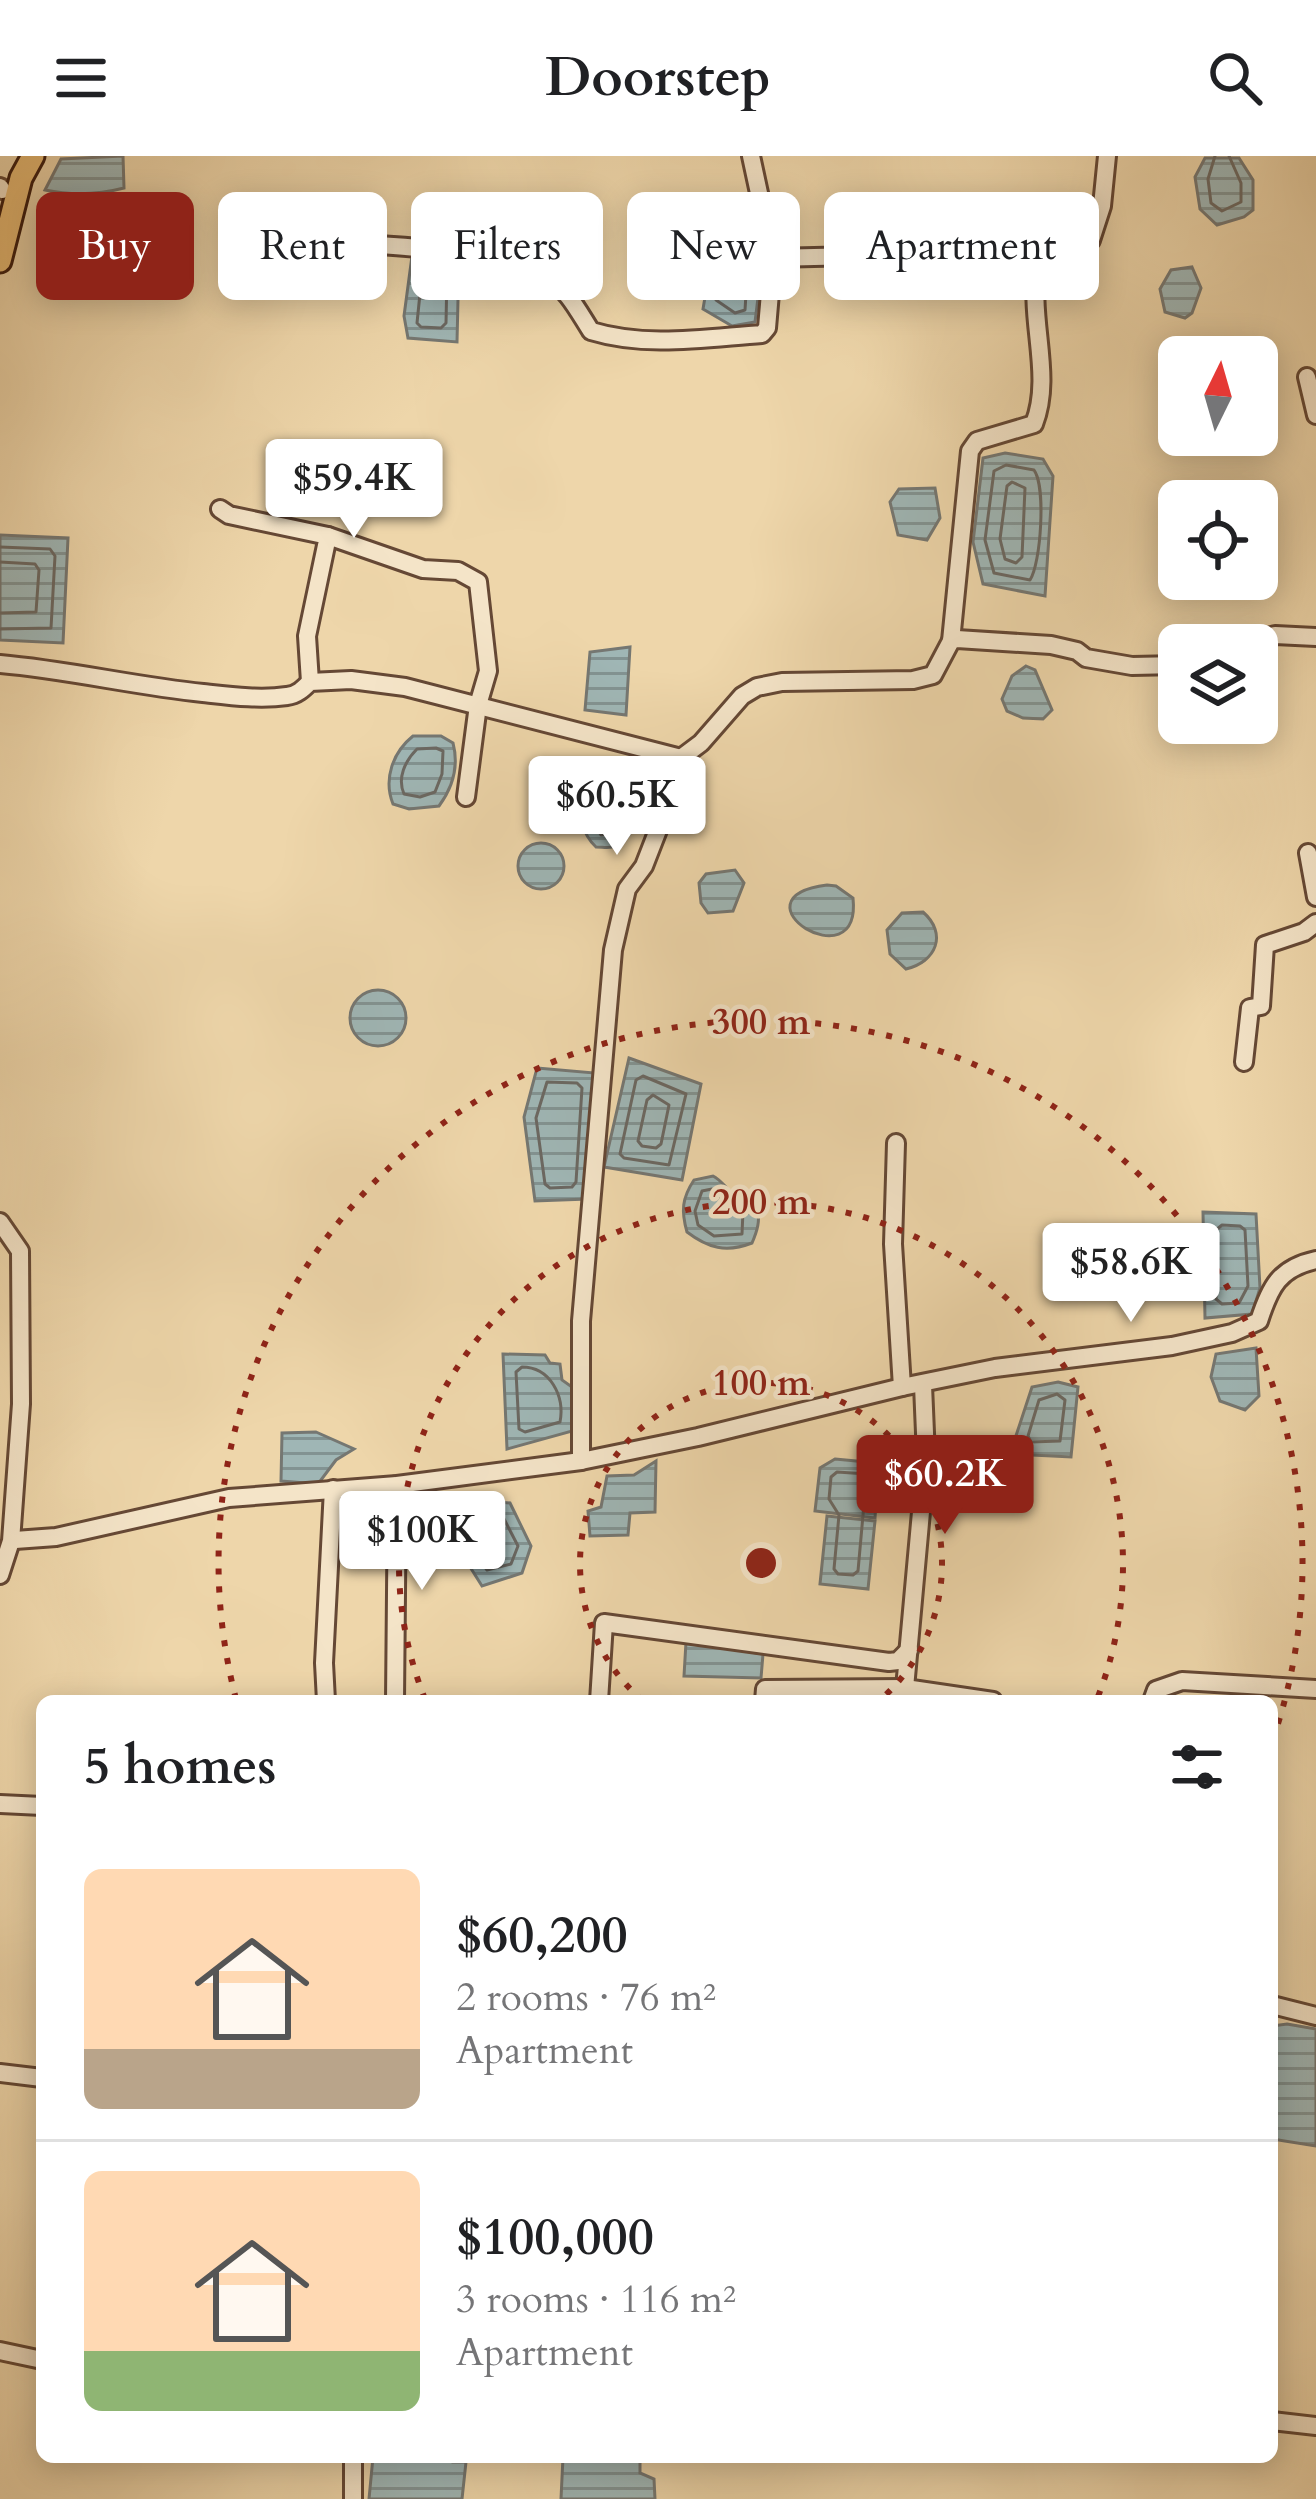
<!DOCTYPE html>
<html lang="en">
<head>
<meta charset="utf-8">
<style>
	body { margin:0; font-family:Cardo,serif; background:#f6f6f6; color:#202124; height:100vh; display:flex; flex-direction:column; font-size:45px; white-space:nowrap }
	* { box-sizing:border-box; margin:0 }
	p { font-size:39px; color:#757577 }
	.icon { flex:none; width:66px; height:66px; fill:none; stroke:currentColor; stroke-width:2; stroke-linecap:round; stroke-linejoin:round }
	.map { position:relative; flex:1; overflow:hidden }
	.panel { position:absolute; left:36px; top:1539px; width:1242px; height:768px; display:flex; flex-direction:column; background:#fff; border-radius:18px; box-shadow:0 6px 30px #0003 }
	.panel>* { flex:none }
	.hud { position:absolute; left:36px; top:36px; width:1245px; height:108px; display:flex; gap:24px }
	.needle { width:78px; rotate:5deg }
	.tools { position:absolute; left:1158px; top:180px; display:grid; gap:24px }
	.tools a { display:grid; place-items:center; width:120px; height:120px; border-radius:18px; background:#fff; box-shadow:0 6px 30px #0003; font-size:60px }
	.price { position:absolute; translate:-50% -102px; padding:0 27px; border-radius:12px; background:#fff; color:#222; font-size:39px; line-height:78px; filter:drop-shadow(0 3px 6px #0008) }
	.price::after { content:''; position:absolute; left:50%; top:72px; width:36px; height:27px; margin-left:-18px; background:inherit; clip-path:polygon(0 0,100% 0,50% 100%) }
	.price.on { background:#8f2418; color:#fff }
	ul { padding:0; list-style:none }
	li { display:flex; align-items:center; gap:36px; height:300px; padding:0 48px }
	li+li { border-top:3px solid #e0e0e0 }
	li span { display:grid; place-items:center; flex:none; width:336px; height:240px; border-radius:18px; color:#555 }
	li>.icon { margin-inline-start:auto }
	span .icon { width:144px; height:144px; fill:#fffc; stroke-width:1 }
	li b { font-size:51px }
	h2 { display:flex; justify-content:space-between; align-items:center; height:144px; padding:0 48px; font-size:51px }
	.tag { padding:0 42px; border-radius:18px; background:#fff; box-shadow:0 6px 30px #0003; font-size:42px; line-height:108px }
	.tag.on { background:#8f2418; color:#fff }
	header { display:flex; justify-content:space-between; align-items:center; height:156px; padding:0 48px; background:#fff; font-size:54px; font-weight:600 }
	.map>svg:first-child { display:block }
	.water { fill:url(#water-rules); stroke:#757772; stroke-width:3 }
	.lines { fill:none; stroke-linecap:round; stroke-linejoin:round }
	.shore { stroke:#6b6862; stroke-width:3 }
	.minor-casing { stroke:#654835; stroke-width:22 }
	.major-casing { stroke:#37190e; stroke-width:27 }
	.minor { stroke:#f4e4c8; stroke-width:16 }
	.major { stroke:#e7bb75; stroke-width:21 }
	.ring { fill:none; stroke:#8f2418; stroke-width:6; stroke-dasharray:6 12 }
	.centre { fill:#8f2418; stroke:#f4e4c8; stroke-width:6 }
	.ring-label { font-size:36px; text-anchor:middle; font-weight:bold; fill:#8f2418; stroke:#f4e4c8; stroke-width:9; stroke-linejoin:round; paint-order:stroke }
</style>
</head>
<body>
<header><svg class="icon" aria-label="menu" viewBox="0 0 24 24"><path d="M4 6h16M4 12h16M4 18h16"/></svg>Doorstep<svg class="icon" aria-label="search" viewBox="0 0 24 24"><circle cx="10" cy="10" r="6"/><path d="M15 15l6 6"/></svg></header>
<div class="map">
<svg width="1316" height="2343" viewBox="0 0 1316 2343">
	<defs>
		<pattern id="water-rules" width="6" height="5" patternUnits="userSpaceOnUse" patternTransform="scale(3)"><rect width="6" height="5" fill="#9fb6b5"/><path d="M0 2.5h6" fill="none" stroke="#829392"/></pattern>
	</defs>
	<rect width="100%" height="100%" fill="#eed6aa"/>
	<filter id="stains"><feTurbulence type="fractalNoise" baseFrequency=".00167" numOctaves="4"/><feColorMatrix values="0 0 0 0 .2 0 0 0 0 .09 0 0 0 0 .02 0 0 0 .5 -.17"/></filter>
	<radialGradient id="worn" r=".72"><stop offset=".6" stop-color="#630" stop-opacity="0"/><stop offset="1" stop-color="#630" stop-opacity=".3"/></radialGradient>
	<g class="water">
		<path d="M123,0L124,32C97,39 73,40 45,34L61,3Z"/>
		<polygon points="1205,2 1239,2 1253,24 1253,54 1244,61 1217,69 1200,53 1195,21"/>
		<polygon points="758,72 763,102 755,166 732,170 703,153 715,83"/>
		<polygon points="412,100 459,102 457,186 408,182 404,160"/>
		<polygon points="1192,111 1201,132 1192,157 1185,162 1165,156 1160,133 1171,114"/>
		<polygon points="1005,297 1043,303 1053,320 1045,440 983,428 973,386 983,302"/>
		<polygon points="935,332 940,362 927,384 898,379 890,346 899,333"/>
		<polygon points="0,379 68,382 63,487 0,484"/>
		<polygon points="630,491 626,559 585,554 590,496"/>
		<polygon points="1026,510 1035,514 1052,554 1043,563 1023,562 1007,555 1002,543 1012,520"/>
		<path d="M413,580H441L453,587C459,610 453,631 439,650L409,653L393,648C383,623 393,596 413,580Z"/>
		<path d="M621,614C627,616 634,618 638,622C650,636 634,684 616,690C610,693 603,691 596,691C568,665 585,621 621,614Z"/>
		<circle cx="541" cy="710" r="23"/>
		<polygon points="735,714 744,727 733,755 708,757 701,747 699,727 706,718"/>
		<path d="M827,729L836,730L853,742C862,828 727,742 827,729Z"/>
		<path d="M923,756C948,778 936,806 906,813L890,798L887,774L902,757Z"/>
		<circle cx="378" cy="862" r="28"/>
		<polygon points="629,902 701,928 682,1024 604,1011"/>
		<polygon points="537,912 595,917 587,1043 535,1045 524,961"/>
		<path d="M713,1020C719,1023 723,1028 728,1033C747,1052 770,1046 752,1087C726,1097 708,1092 687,1076C681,1055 682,1042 694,1024Z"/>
		<polygon points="1203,1056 1256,1058 1260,1132 1252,1158 1205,1162"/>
		<polygon points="1256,1192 1259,1240 1245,1254 1220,1245 1211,1221 1216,1198"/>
		<polygon points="503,1198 545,1199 550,1207 560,1208 562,1224 572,1231 576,1274 507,1293"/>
		<polygon points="1058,1226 1078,1231 1071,1301 1010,1298 1032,1231"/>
		<polygon points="316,1276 354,1293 336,1304 318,1328 281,1325 282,1277"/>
		<polygon points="835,1303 877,1307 885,1316 882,1347 876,1347 875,1362 815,1355 820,1312"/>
		<polygon points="656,1305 655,1356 630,1357 628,1379 590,1380 588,1355 601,1351 607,1320 634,1319"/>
		<polygon points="469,1344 510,1347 531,1390 522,1417 482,1430 460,1395"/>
		<polygon points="827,1360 875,1365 868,1433 820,1428"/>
		<polygon points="686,1486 763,1498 761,1522 684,1520"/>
		<polygon points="1287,1868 1316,1873 1316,1990 1272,1983 1272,1870"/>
		<polygon points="373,2301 453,2301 453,2306 466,2306 462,2343 369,2343"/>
		<polygon points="563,2301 640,2301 640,2317 654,2323 655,2343 561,2343"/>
	</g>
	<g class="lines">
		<g class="shore">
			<polyline points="1215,0 1208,23 1211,47 1222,55 1241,46 1241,27 1229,0"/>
			<polygon points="740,87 749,91 745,154 735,157 716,144 725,94"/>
			<polygon points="427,113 442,114 447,118 446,167 441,172 421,171 417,167 422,118"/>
			<path d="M1006,309L1034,314C1046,331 1041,407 1030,424L994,417L985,384L994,315Z"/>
			<polygon points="1012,326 1025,332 1022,401 1016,407 1005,403 1000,383 1007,330"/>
			<polyline points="0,391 50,393 55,400 51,472 0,473"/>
			<polyline points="0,406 35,408 39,414 36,456 0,457"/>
			<path d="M436,592L443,595L442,618L435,636L420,641L404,638C397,622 405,605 417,593Z"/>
			<path d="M616,627L629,632L626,661L613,678L601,679L594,668C594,650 598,634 616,627Z"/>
			<polygon points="643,920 686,938 669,1009 624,1002 620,998 636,924"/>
			<polygon points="547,926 577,927 582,932 576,1026 572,1031 550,1032 545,1028 536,962"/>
			<polygon points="653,939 669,949 661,988 656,992 642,990 638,985 647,944"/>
			<polygon points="712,1033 723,1046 743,1055 742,1078 714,1080 698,1069 695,1055 702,1035"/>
			<polygon points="1222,1069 1240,1070 1245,1074 1248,1130 1239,1147 1222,1148 1216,1143 1216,1074"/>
			<path d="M522,1211C550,1211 565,1240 560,1266L525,1276L519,1273L516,1216Z"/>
			<polygon points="1057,1238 1065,1244 1060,1285 1031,1286 1028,1280 1039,1244"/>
			<polygon points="837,1316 867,1318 872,1322 871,1336 864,1348 858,1415 853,1419 838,1418 834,1413 839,1359 829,1343 831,1321"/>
			<path d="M482,1357L502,1359L518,1390L511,1408L487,1414C474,1398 464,1373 482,1357Z"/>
		</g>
		<g class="minor-casing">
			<g id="minor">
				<polyline points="0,31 2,34"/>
				<path d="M307,84C358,88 507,93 545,119C568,134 577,153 591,175C647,192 705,182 762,178L767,172L773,102L751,0"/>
				<polyline points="773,102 897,99 927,84"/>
				<polyline points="1307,221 1316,259"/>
				<polyline points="220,353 229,359 328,380 307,480 310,526"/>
				<polyline points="328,380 423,413 458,415 478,426 488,515 478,549 466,641"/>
				<path d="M951,485L970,295L977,285L1034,268C1054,217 1026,159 1039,107L1091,84L1102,50L1107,0"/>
				<polyline points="1238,489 1275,479 1316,481"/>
				<path d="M0,508C68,514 135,530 203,537C230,540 260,544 287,540C297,539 303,533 310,526L351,524L405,531L681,602"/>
				<polyline points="1308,697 1316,741"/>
				<polyline points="1244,906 1250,852 1261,850 1265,789 1304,776 1316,767"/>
				<polyline points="896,987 893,1088 902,1231"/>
				<polyline points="0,1066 20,1095 21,1248 11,1385 0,1419"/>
				<polyline points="581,1305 581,1165 613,794 627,733 644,710 658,674 663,643 681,602 701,587 742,540 757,531 782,526 913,524 933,519 951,485 957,483 1051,489 1077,495 1086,502 1132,510 1179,509"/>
				<path d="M15,1384L56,1381L229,1342L397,1329L581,1305L698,1281L902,1231L995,1212L1172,1190L1232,1177L1259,1165C1270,1131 1279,1112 1316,1104"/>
				<polyline points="905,1532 926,1301 923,1229"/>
				<polyline points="326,1545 324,1507 333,1333"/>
				<polyline points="395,1545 397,1329"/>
				<polyline points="599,1545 604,1467 889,1506 898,1505 909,1494"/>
				<polyline points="764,1545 765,1533 905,1532 993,1545"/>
				<polyline points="1152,1545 1156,1534 1182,1525 1316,1533"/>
				<polyline points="0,1648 42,1650"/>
				<polyline points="1272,1849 1316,1860"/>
				<polyline points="0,1917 42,1922"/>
				<polyline points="0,2195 42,2204"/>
				<polyline points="1272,2265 1316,2270"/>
				<polyline points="353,2343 353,2301"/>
			</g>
		</g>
		<g class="major-casing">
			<polyline id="major" points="0,105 21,22 33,0"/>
		</g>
		<use href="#minor" class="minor"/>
		<use href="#major" class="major"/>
	</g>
	<g class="ring">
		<path d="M643 1545A181 181 0 1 1 879 1545"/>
		<path d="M425 1543A362 362 0 1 1 1097 1543"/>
		<path d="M236 1543A542 542 0 1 1 1273 1583"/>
	</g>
	<circle cx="761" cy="1407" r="18" class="centre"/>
	<g class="ring-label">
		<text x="761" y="878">300 m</text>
		<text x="761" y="1058">200 m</text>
		<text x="761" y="1239">100 m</text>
	</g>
	<rect width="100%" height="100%" filter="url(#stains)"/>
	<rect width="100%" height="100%" fill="url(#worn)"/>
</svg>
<div class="tools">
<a><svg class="needle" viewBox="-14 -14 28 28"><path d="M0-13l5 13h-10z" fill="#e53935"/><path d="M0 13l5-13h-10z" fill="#757577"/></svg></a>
<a><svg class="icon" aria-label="locate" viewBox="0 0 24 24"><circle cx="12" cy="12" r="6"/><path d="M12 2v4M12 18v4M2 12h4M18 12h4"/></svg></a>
<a><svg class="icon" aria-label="layers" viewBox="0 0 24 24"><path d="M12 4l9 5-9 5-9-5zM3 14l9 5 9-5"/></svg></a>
</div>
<b class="price" style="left:354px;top:385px">$59.4K</b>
<b class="price" style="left:617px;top:702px">$60.5K</b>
<b class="price" style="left:1131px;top:1169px">$58.6K</b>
<b class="price on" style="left:945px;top:1381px">$60.2K</b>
<b class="price" style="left:422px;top:1437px">$100K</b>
<div class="hud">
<a class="tag on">Buy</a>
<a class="tag">Rent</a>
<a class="tag">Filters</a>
<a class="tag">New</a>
<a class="tag">Apartment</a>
</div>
<section class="panel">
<h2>5 homes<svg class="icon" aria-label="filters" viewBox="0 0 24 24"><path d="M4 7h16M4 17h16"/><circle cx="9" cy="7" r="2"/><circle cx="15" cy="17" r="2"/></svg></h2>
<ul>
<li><span style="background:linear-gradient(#ffd9b3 75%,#b9a48a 0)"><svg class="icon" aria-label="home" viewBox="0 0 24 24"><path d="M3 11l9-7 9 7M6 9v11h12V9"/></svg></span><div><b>$60,200</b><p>2 rooms · 76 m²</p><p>Apartment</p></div></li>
<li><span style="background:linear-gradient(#ffd9b3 75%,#8fb573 0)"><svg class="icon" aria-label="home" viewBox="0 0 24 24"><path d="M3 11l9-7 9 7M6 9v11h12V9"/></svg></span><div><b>$100,000</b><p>3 rooms · 116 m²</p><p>Apartment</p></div></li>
</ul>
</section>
</div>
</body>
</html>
